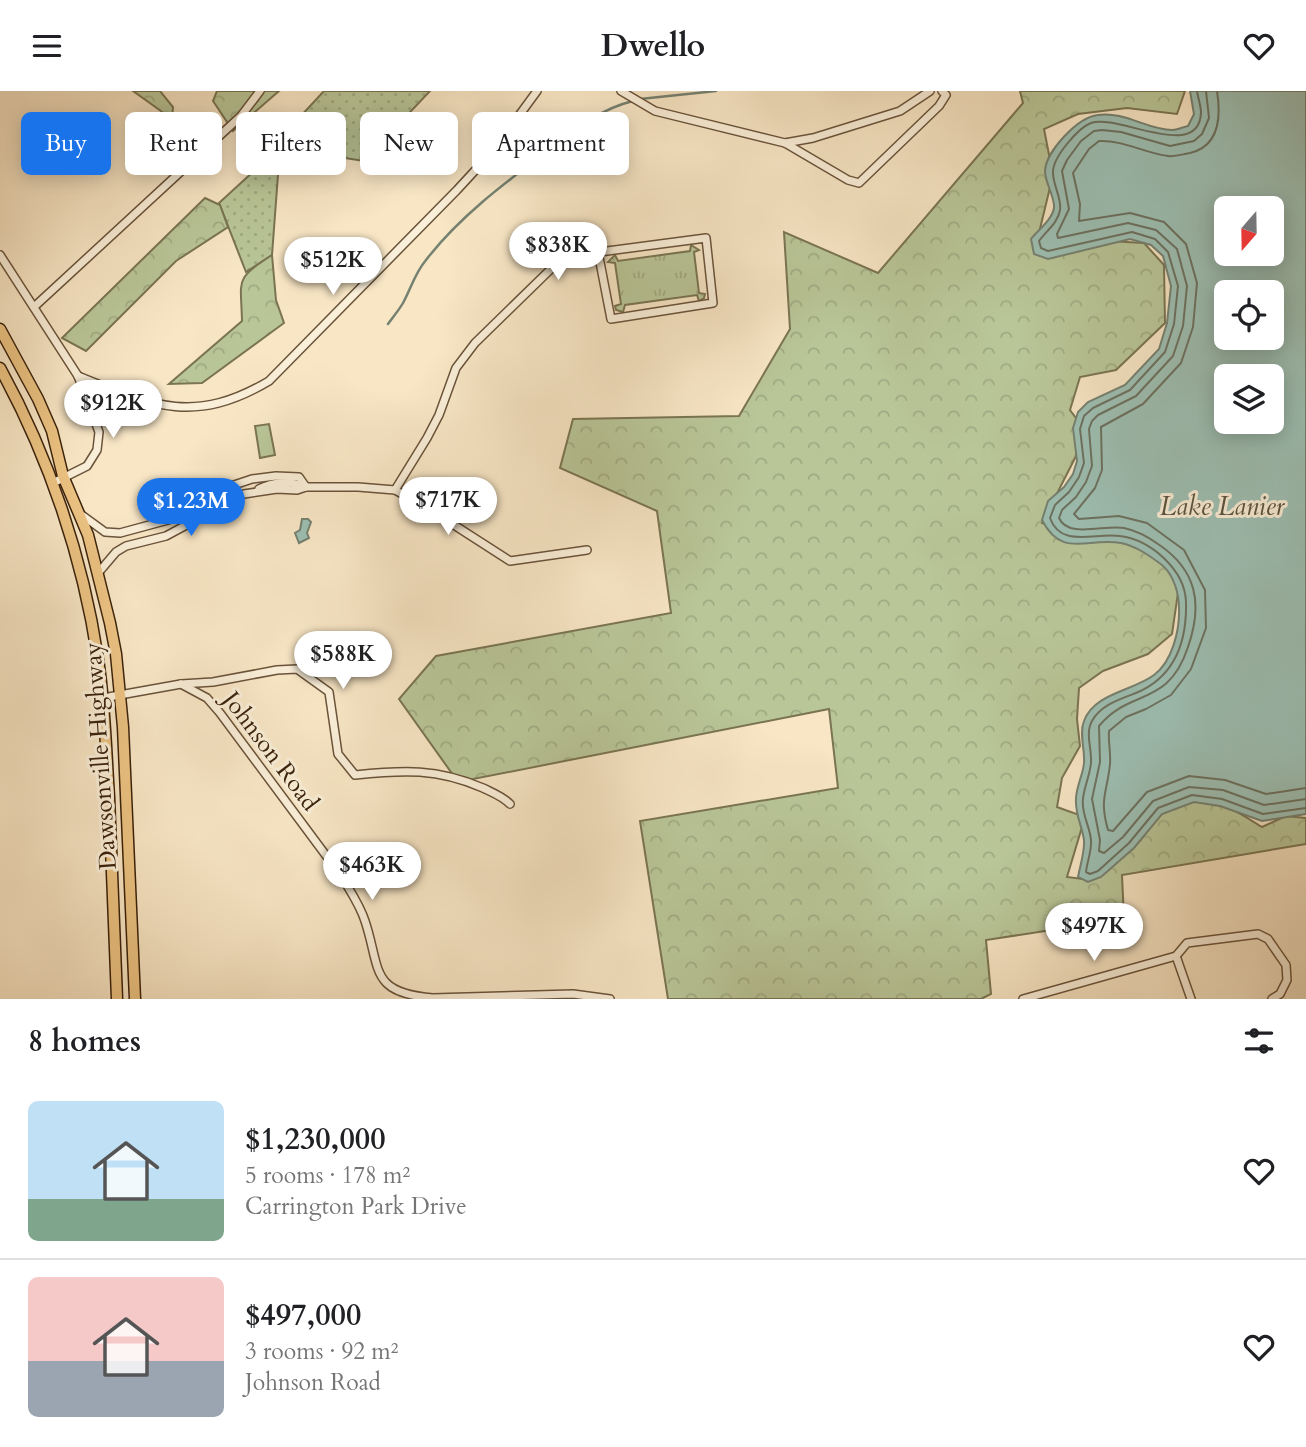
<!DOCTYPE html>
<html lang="en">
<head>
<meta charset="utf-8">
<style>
	body { margin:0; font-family:Cardo,serif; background:#f6f6f6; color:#202124; height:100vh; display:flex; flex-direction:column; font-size:26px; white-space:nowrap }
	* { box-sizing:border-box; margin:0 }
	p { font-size:23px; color:#757577 }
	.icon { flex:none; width:38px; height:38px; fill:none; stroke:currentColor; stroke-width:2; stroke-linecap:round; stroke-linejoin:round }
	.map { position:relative; height:908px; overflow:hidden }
	.sheet { display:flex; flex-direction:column; background:#fff; flex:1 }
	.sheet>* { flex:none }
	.guide { position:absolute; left:21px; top:21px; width:700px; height:63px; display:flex; gap:14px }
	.needle { width:46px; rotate:200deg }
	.fabs { position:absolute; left:1214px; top:105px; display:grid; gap:14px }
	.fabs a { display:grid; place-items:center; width:70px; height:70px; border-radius:10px; background:#fff; box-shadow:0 4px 18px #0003; font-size:35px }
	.price { position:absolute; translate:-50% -60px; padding:0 16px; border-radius:24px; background:#fff; color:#222; font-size:23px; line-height:46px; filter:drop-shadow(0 2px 4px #0008) }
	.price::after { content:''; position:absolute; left:50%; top:42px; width:21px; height:16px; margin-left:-10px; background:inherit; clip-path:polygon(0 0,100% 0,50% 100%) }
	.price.selected { background:#1a73e8; color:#fff }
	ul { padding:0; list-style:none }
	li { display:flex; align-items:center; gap:21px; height:175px; padding:0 28px }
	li+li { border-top:2px solid #e0e0e0 }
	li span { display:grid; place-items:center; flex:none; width:196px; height:140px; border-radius:10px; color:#555 }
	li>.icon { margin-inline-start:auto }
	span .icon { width:84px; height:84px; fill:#fffc; stroke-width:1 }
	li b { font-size:30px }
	h2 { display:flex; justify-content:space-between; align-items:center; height:84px; padding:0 28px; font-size:30px }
	.chip { padding:0 24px; border-radius:10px; background:#fff; box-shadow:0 4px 18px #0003; font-size:24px; line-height:63px }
	.chip.selected { background:#1a73e8; color:#fff }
	header { display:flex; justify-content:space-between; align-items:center; height:91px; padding:0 28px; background:#fff; font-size:32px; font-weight:700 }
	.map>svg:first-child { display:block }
	.grass { fill:url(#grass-dots); stroke:#7a7452; stroke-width:2 }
	.forest { fill:url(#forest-crowns); stroke:#7a7452; stroke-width:2 }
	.park { fill:url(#park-tufts); stroke:#7a7452; stroke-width:2 }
	.pitch { fill:#b9c698; stroke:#7a7452; stroke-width:2 }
	.water { fill:#9dc0b4; stroke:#758171; stroke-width:2; fill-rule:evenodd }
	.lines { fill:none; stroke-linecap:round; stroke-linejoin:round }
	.shore { stroke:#6c7160; stroke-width:2 }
	.stream { stroke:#758171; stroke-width:2.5 }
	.street-casing { stroke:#6a533a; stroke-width:10 }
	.primary-casing { stroke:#3a220c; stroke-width:13 }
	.street { stroke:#faefd9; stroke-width:7 }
	.primary { stroke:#ecc382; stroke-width:10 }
	.labels { text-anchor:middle; stroke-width:6; stroke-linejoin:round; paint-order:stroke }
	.street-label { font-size:24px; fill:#3a220c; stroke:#faefd9 }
	.water-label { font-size:26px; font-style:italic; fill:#58513e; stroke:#faefd9 }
</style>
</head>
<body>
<header><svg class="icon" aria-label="menu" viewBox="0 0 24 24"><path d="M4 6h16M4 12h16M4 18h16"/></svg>Dwello<svg class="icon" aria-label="heart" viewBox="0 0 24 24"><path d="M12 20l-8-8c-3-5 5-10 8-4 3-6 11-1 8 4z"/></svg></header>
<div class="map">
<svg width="1306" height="908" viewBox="0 0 1306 908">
	<defs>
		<pattern id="grass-dots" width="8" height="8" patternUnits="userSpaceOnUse" patternTransform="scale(1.75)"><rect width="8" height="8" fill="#b9c698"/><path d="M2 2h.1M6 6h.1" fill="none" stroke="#a0aa82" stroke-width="1.8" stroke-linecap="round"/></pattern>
		<pattern id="forest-crowns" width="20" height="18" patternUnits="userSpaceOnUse" patternTransform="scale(1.75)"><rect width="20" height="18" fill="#b9c698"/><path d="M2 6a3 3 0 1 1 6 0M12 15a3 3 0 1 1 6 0" fill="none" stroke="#a0aa82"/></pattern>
		<pattern id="park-tufts" width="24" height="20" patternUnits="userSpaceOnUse" patternTransform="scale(1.75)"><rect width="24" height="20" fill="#b9c698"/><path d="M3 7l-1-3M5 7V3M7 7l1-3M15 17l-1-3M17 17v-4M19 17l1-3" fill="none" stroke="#a0aa82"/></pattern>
	</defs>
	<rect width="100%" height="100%" fill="#f8e6c5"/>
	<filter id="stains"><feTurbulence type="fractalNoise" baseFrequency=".00286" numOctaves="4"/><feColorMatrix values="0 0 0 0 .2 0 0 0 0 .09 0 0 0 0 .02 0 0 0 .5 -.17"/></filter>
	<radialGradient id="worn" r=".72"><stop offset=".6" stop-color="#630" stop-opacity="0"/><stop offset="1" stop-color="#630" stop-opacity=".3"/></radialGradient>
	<polygon class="grass" points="324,0 430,0 364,70 280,57 272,164 246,181 219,112 279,57 285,42"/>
	<g class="forest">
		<polygon points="133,0 160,0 173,16 172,28"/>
		<polygon points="217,0 279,0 233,40 213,10"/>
		<path d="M1020,0H1185L1177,23L1127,17L1078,23L1044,38L1053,84L1038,146L1144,152L1164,174L1165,232L1116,279L1080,286L1070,319L1085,339L1075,367L1042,432L1063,440L1116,441L1157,463L1179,495L1172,543L1148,563L1103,580L1079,597L1077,628L1080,655L1062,687L1057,716L1085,726L1067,786L1090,789C1113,765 1153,714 1186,708C1212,703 1241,723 1262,736L1286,725L1306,727V753L1122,784L1124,828L986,849L991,903L981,908H668L640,730L838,697L829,618L458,691L399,608L436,565L671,522L657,420L560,377L573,328L739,325L790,238L784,141L878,182L1023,12Z"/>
		<polygon points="205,107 220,114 228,136 176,170 86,260 62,247"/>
		<path d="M272,164L276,209L284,232L202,292L169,293L242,230C241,187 234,189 272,164Z"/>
	</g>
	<polygon class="park" points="691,154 699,159 694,161 699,202 705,203 704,207 699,210 697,204 625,214 623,221 616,219 615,215 621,213 615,172 608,171 615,164 618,170 690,160"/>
	<polygon class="pitch" points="269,333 275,364 260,367 255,335"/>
	<g class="water">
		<path d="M1190,0H1306V723L1262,730L1220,715L1194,711L1162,723L1134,757L1101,786L1088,791L1078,786C1080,775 1085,760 1084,749C1082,735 1075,723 1076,708C1076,696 1083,684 1084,672C1085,658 1079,643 1084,630C1094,602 1133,600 1154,584C1172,571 1180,539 1179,517C1179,503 1174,484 1162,474C1150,465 1136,455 1121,452C1087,446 1062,468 1042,429L1048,410L1064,396L1073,383L1077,370L1073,337L1078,321L1088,311L1125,294L1159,258L1167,232L1171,195L1163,165L1151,154L1130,148L1048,168L1034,163L1031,148C1038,139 1052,129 1054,117C1055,106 1045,92 1045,80C1046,60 1078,26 1098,24C1124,20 1148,39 1172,39C1177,39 1183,36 1188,35L1194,23ZM1272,117V163H1227V117ZM1272,201V247H1227V201ZM1272,285V331H1227V285Z"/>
		<polygon points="302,428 308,428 311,431 307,442 309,447 299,452 295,442 300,439"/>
	</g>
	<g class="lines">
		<g class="shore">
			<path d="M1197,0C1198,7 1201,15 1201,21C1200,72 1117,22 1091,32C1078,37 1052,67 1053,82C1053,94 1062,108 1060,119C1058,132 1046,140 1039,150L1041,157L1048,160L1132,141L1155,148L1168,161L1178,195L1174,233L1165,261L1130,299L1093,317L1084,325L1080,338L1084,372L1079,386L1069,401L1055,414L1050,427C1061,458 1096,441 1120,445C1151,449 1185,479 1186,511C1187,551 1174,586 1136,602C1120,608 1101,614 1092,630C1085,642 1092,658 1091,672C1090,684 1084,696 1083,708C1081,723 1090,735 1091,749C1092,759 1087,771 1086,781L1090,783L1098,780L1129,752L1158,717L1192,704L1222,708L1263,723L1306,717"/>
			<path d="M1206,0L1209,27L1202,43L1194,50L1170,55L1121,41L1102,39L1094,40L1081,50L1067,69L1062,80L1069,118L1057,143L1058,147L1128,132L1156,139L1177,158L1187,195L1183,235L1173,265L1136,305L1098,324L1092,330L1089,338L1092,375L1086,391L1076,406L1062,419L1059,427C1068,448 1106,433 1124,437C1138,440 1147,445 1158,453C1197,479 1203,513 1188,556C1168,617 1130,597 1099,635L1100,671L1092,708L1100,749L1099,760L1104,762L1123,746L1153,710L1189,696L1223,699L1264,714L1306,708"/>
			<path d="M1217,0C1221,25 1220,55 1190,62C1183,63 1176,66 1168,65C1145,62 1123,49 1099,50L1089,58L1073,82L1080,113L1079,130L1130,122L1164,131L1186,153L1197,192L1193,236L1181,272L1143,313L1101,336L1102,379L1095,397L1074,423L1079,428L1119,425L1147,432L1184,459L1205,499L1206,537L1191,578L1171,604L1146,618L1126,626L1109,640C1108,651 1111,662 1110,673C1107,703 1099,707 1108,739L1113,740L1147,701L1189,685L1225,689L1266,703L1306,697"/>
		</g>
		<g class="stream">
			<polyline points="640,8 716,0"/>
			<path d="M388,233C393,226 399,219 403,212C411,197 415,182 426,169C460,125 506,91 550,58C576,38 600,18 633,10"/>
		</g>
		<g class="street-casing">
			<g id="street">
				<polyline points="621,0 655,20 785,52 848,89 859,92 939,15 946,4 942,0"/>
				<polyline points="785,52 813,47 900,20 930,0"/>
				<polyline points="0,164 78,285 99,341 97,359 87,375 53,392"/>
				<polyline points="34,216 241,25 260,0"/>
				<path d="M78,285C152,315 195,334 269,290L457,99L493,60L537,0"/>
				<path d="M259,398C273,391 290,389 305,396"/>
				<polyline points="395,399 427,347 439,324 456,277 475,252 555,174 577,164 706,147 713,212 611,228 598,161"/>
				<polyline points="79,422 105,441 120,442 168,429 228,396 252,388 276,385 299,386 306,396"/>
				<polyline points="99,481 116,461 126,455 166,445 244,403 277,398 297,399 306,396 358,396 395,399 423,414 510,470 587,459"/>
				<path d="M181,593L207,607L220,622L342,786C350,800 360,814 365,830C381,878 369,902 433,907L573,903L610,908"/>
				<path d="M103,607L181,593L213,591L277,579L297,578L329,601L338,663L355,684C403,679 437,677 483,697C493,702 502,705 510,713"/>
				<polyline points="1176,865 1191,908"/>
				<polyline points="1023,908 1176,865 1187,852 1258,843 1268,848 1286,874 1287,889 1280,903 1272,908"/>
			</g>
		</g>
		<g class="primary-casing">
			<g id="primary">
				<polyline points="0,238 38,308 52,340 63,385 88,444 110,532 116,563 123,636 135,908"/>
				<path d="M0,277C49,366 83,467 98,568C105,614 106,660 109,706C112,773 114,841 117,908"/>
			</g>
		</g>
		<use href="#street" class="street"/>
		<use href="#primary" class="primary"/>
	</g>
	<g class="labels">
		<g class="street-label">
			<text transform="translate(271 660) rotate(53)" y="8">Johnson Road</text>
			<text transform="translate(100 665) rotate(-94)" y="8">Dawsonville Highway</text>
		</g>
		<g class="water-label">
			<text x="1222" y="424">Lake Lanier</text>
		</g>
	</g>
	<rect width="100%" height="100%" filter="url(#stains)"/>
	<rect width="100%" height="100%" fill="url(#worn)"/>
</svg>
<div class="fabs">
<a><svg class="needle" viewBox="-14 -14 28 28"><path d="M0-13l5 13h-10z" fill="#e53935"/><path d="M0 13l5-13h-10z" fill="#757577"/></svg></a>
<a><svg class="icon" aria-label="locate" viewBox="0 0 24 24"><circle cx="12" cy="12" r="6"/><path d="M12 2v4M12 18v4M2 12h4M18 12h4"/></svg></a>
<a><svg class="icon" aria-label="layers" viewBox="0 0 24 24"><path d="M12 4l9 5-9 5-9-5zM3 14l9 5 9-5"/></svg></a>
</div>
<b class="price" style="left:558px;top:191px">$838K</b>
<b class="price" style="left:333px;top:206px">$512K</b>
<b class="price" style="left:113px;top:349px">$912K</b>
<b class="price" style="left:448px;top:446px">$717K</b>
<b class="price selected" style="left:191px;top:447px">$1.23M</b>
<b class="price" style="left:343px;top:600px">$588K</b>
<b class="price" style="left:372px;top:811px">$463K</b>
<b class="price" style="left:1094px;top:872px">$497K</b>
<div class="guide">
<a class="chip selected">Buy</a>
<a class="chip">Rent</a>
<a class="chip">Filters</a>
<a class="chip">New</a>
<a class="chip">Apartment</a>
</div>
</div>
<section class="sheet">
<h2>8 homes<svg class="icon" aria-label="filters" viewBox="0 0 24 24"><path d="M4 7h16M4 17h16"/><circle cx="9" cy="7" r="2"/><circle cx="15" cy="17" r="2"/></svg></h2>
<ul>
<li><span style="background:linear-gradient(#bfe0f5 70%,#7fa58c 0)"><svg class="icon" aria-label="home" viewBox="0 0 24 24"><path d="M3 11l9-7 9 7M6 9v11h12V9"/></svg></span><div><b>$1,230,000</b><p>5 rooms · 178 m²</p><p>Carrington Park Drive</p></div><svg class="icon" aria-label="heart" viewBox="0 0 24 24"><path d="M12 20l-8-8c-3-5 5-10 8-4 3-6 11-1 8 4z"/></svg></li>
<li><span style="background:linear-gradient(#f6c9c9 60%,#9aa5b1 0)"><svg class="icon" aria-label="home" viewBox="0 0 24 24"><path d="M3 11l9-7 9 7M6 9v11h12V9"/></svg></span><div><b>$497,000</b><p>3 rooms · 92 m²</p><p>Johnson Road</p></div><svg class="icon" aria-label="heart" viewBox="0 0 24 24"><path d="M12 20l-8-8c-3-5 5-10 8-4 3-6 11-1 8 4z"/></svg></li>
</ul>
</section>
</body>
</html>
